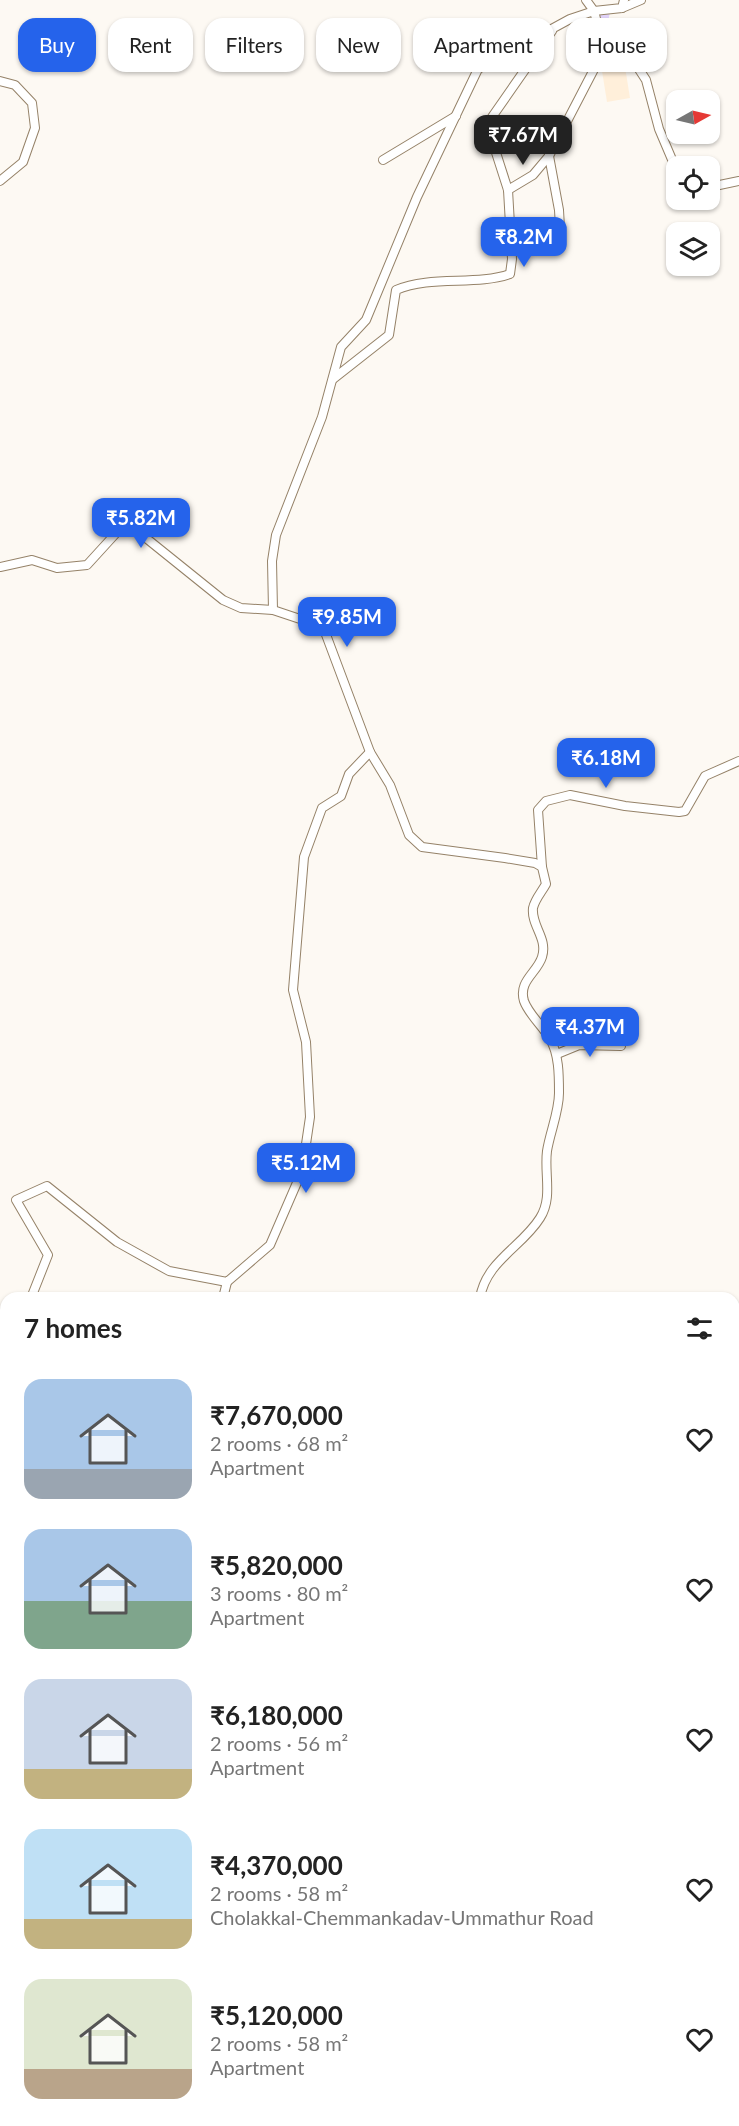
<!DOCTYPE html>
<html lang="en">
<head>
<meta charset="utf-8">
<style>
	body { margin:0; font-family:Lato,sans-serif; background:#f6f6f6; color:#222; height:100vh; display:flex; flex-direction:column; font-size:22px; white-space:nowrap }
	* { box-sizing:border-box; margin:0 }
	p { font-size:20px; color:#767676 }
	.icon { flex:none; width:33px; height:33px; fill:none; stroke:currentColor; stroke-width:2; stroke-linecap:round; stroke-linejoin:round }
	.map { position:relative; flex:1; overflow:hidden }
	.panel { position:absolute; left:0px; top:1292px; width:740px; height:836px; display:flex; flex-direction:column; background:#fff; border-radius:18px 18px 0 0; box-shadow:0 2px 4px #0004 }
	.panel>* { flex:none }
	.top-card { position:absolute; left:18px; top:18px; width:704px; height:54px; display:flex; gap:12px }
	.needle { width:39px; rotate:82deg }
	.controls { position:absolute; left:666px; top:90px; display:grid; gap:12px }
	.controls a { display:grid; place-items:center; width:54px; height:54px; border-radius:12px; background:#fff; box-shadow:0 2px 4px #0004; font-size:30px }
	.price { position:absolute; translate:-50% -51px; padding:0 14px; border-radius:12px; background:#2563eb; color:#fff; font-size:20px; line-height:39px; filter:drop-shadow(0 2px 3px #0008) }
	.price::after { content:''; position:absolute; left:50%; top:36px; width:18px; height:14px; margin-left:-9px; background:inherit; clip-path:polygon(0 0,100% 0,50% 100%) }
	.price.current { background:#222; color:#fff }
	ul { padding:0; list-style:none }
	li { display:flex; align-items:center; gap:18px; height:150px; padding:0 24px }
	li span { display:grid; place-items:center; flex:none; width:168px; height:120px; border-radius:18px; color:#555 }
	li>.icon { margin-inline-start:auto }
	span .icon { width:72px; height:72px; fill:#fffc; stroke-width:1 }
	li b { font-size:26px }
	h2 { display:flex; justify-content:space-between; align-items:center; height:72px; padding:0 24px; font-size:26px }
	.chip { padding:0 21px; border-radius:18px; background:#fff; box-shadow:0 2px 4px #0004; font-size:21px; line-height:54px }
	.chip.current { background:#2563eb; color:#fff }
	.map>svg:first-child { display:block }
	.built { fill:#ffefda }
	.water { fill:#e2d4fb }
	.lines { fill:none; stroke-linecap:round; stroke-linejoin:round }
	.stream { stroke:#e2d4fb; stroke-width:3 }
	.minor-casing { stroke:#958268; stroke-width:10 }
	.minor { stroke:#fff; stroke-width:8 }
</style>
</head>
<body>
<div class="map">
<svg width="739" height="2126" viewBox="0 0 739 2126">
	<rect width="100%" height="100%" fill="#fdf9f3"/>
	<polygon class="built" points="625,67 630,98 607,102 602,71"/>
	<polygon class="water" points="610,12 606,32 609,33 616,27 618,30 609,48 602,39 598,15"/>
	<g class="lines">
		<polyline class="stream" points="0,1427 6,1425"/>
		<g class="minor-casing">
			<g id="minor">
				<polyline points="586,0 594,11 604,50 635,63 646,80 659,129 676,169"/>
				<polyline points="622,8 641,0"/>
				<polyline points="0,81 15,85 32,103 35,128 23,162 0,181"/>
				<polyline points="549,156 559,210 561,245"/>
				<polyline points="383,160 456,116"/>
				<polyline points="710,187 739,181"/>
				<polyline points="508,190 533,175 549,156 604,50"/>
				<path d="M333,379L389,335L396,290C431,275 476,286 510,274L512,259L508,190L491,137L492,117L552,31"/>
				<polyline points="0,567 32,560 57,568 87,565 118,531 136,530 223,600 241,608 273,610"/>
				<polyline points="542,867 538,810 546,801 570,795 625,806 679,812 685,811 705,776 739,761"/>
				<polyline points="557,1054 579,1045 621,1046"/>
				<polyline points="31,1298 48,1255 16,1200 47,1186 117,1242 169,1271 227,1282 270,1245 302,1171 310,1117 306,1042 293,990 304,857 322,808 341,796 349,774 370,752"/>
				<polyline points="223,1298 227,1282"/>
				<path d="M480,1298C486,1261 522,1247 540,1218C553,1198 544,1174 547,1151C550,1132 559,1112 559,1093C559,1075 559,1054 550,1039C543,1026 529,1015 524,1001C518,981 537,973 542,957C548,938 531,926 533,908C535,899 541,893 546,884L542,867L535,863L505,858L422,847L409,835L390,785L370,752L325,632L318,625L273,610L272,561L276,535L322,417L341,347L366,320L417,197L478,69L570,19L594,11L622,8L624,0"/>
				<polyline points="0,1368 6,1363"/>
				<polyline points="0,1487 3,1477"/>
				<polyline points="0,1488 6,1507"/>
				<polyline points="734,1678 739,1684"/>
				<polyline points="0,1784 6,1779"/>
				<path d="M0,1819C8,1834 1,1849 6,1865"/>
				<polyline points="734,1894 739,1892"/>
				<polyline points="0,2117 6,2088"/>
				<polyline points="600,2121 603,2126"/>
			</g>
		</g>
		<use href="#minor" class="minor"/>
	</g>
</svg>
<div class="controls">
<a><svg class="needle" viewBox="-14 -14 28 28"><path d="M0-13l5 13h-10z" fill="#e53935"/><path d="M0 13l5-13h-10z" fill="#767676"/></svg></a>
<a><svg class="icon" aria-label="locate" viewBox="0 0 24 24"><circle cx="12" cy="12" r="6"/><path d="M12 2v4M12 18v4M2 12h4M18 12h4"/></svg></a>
<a><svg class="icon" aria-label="layers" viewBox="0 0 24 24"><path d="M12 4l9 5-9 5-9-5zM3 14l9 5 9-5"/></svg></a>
</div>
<b class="price current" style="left:523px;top:166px">₹7.67M</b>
<b class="price" style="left:524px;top:268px">₹8.2M</b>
<b class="price" style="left:141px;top:549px">₹5.82M</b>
<b class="price" style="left:347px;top:648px">₹9.85M</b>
<b class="price" style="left:606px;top:789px">₹6.18M</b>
<b class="price" style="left:590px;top:1058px">₹4.37M</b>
<b class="price" style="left:306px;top:1194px">₹5.12M</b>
<div class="top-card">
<a class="chip current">Buy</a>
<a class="chip">Rent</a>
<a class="chip">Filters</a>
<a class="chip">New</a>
<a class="chip">Apartment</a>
<a class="chip">House</a>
</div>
<section class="panel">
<h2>7 homes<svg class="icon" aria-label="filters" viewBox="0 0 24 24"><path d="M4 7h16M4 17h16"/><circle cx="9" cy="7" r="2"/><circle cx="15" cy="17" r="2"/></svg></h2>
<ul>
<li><span style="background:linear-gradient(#a9c7e8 75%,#9aa5b1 0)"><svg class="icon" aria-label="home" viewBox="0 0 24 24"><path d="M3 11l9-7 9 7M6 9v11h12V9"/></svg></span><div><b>₹7,670,000</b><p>2 rooms · 68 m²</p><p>Apartment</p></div><svg class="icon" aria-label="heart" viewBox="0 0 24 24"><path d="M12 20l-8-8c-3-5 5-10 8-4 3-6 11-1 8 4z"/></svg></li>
<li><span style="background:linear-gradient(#a9c7e8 60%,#7fa58c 0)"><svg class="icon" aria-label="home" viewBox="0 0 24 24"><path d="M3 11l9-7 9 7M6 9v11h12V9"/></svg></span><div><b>₹5,820,000</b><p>3 rooms · 80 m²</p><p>Apartment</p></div><svg class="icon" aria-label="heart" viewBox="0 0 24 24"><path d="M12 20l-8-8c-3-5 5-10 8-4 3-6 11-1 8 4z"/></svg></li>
<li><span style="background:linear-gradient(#c9d6e8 75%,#c2b280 0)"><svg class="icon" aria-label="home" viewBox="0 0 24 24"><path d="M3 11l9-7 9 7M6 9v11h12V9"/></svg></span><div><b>₹6,180,000</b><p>2 rooms · 56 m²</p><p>Apartment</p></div><svg class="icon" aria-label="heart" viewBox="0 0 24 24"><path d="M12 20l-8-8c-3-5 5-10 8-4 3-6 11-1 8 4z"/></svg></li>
<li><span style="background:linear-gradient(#bfe0f5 75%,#c2b280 0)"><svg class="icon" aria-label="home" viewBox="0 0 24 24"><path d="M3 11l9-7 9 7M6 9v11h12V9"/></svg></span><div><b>₹4,370,000</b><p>2 rooms · 58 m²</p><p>Cholakkal-Chemmankadav-Ummathur Road</p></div><svg class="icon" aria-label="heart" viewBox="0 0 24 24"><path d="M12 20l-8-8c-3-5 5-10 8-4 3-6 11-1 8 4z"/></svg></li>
<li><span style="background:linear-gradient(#dfe7d0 75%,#b9a48a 0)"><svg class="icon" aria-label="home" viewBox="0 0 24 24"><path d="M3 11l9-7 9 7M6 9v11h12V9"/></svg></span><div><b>₹5,120,000</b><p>2 rooms · 58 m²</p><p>Apartment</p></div><svg class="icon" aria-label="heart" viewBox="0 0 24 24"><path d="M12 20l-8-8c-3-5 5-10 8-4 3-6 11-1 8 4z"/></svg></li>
</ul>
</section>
</div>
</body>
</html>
